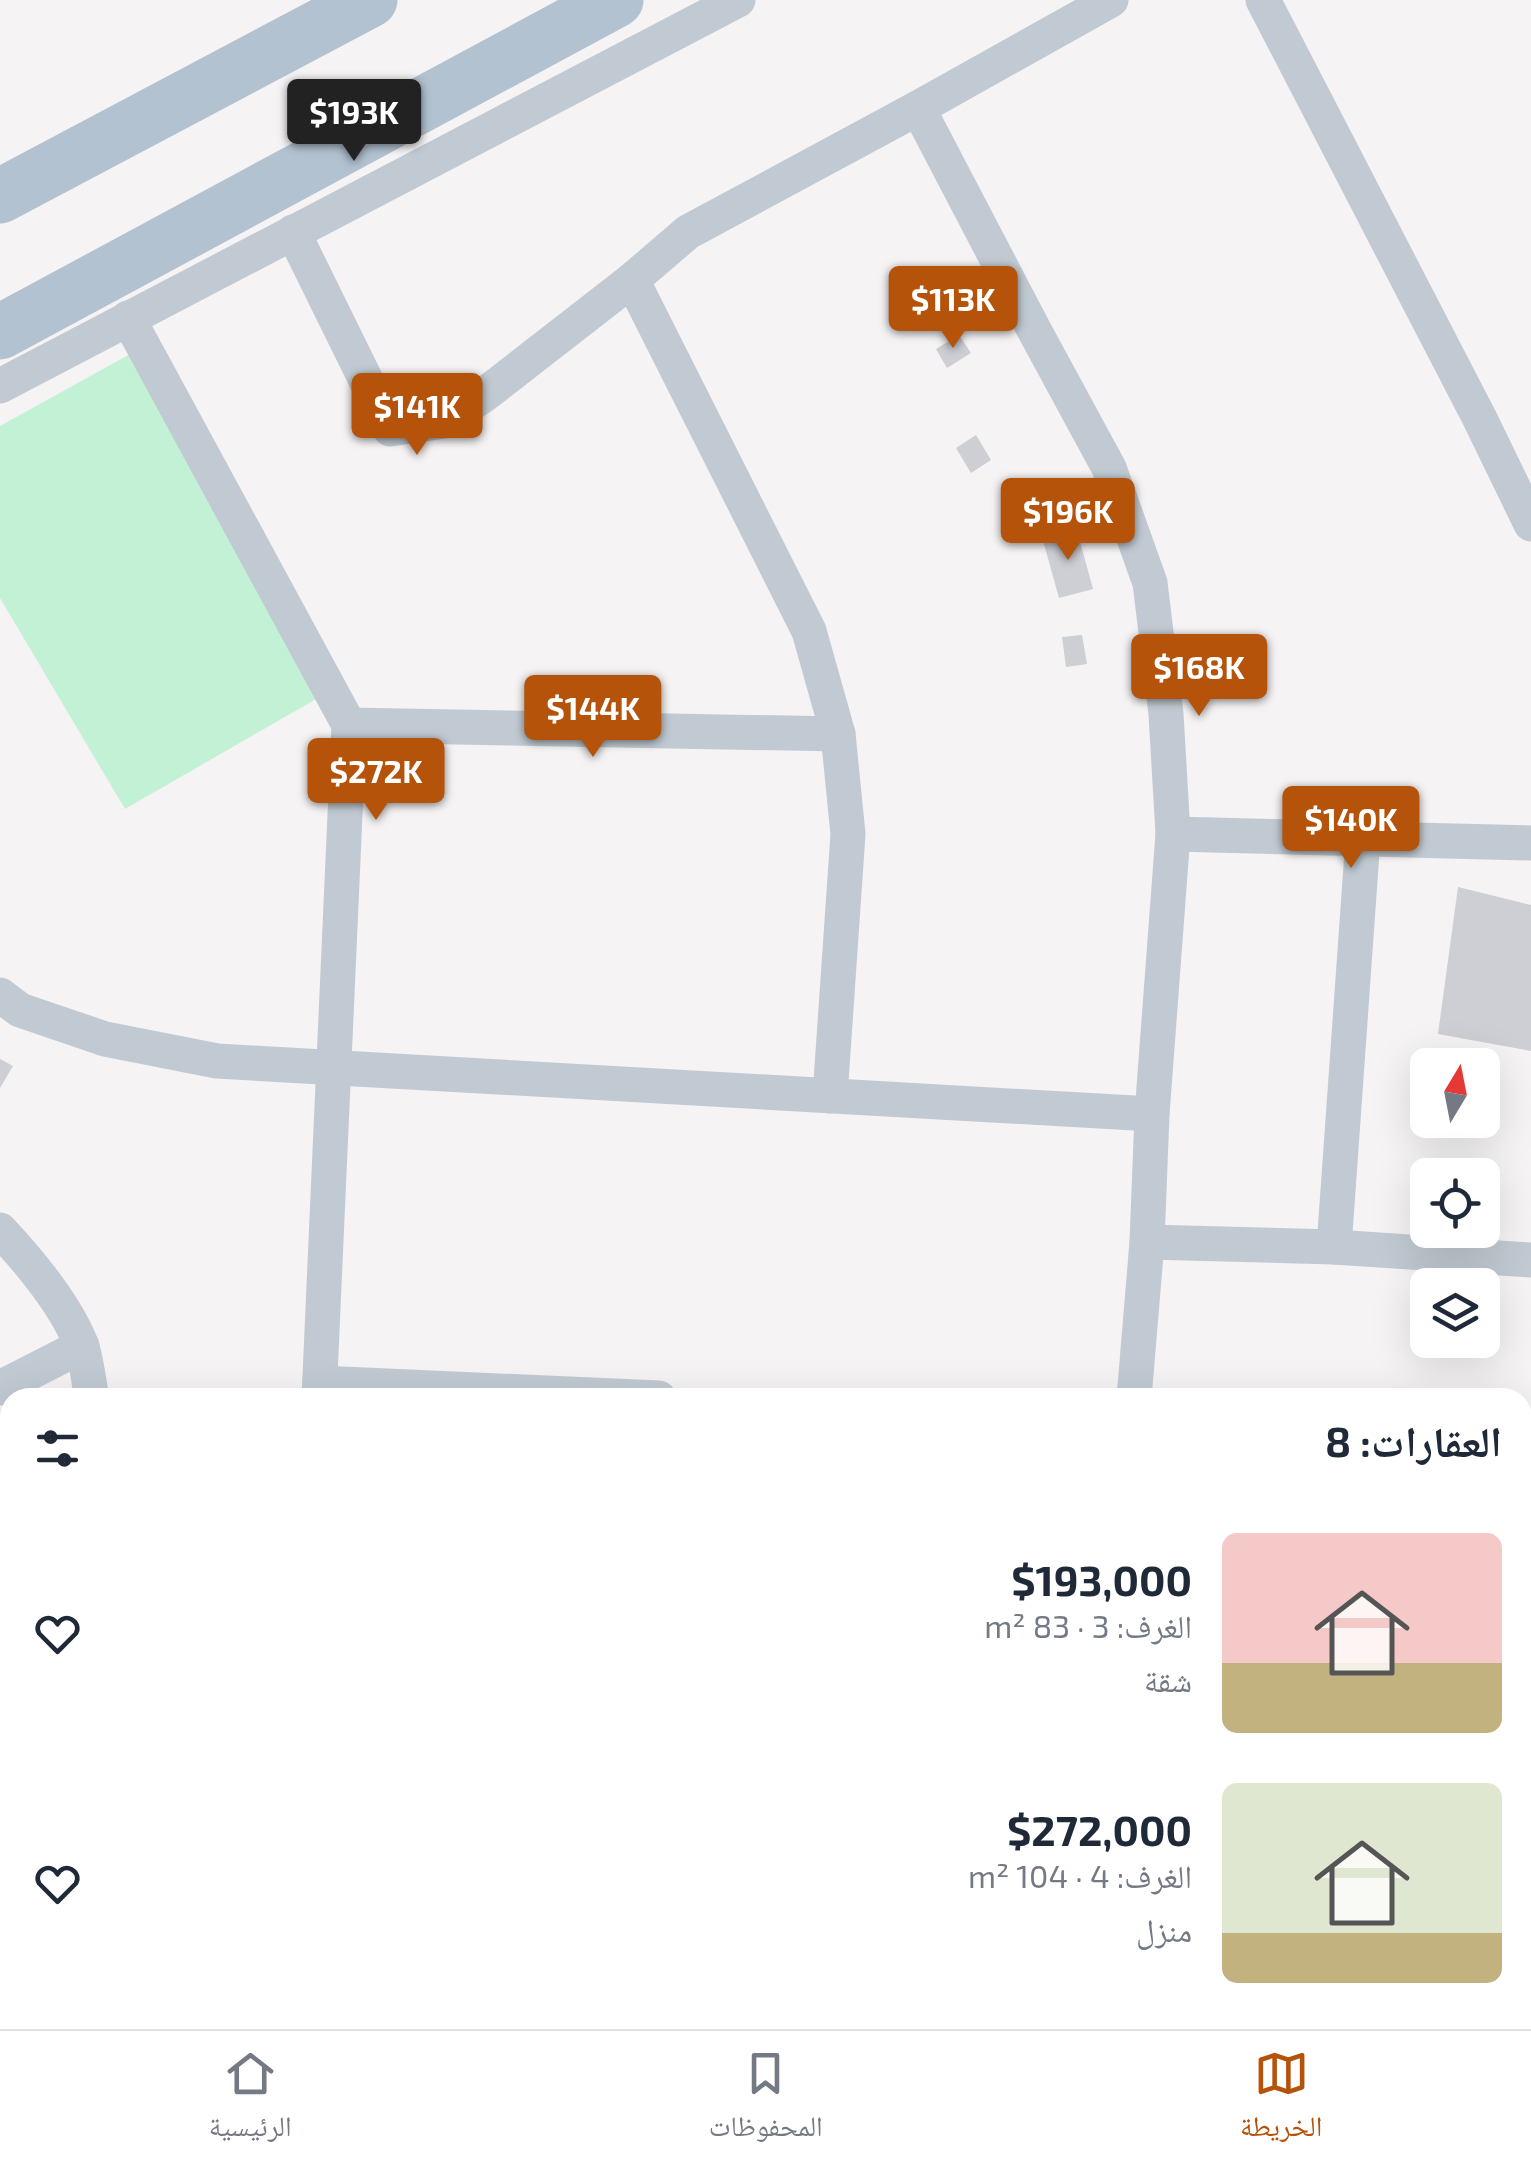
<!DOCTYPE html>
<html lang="ar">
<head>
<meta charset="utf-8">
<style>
	body { margin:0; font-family:"Exo 2","Noto Naskh Arabic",sans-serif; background:#f6f6f7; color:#1f2937; direction:rtl; height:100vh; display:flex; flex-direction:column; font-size:38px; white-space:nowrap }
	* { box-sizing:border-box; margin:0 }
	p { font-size:32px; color:#747a83 }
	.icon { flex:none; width:55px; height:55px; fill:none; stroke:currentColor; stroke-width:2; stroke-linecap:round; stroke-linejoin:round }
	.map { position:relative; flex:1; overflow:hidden; direction:ltr }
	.drawer { position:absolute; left:0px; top:1388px; width:1532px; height:642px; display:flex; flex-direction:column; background:#fff; border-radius:30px 30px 0 0; box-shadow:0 10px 40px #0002; direction:rtl }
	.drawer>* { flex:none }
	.needle { width:65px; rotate:10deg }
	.fabs { position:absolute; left:1410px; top:1048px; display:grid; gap:20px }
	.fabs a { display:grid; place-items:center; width:90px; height:90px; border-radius:15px; background:#fff; box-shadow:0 10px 40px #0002; font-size:50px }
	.price { position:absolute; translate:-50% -85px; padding:0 22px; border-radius:10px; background:#b45309; color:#fff; font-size:32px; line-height:65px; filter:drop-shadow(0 2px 5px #0008) }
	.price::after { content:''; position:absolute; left:50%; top:60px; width:30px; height:22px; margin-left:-15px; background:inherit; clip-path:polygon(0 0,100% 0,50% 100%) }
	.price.selected { background:#222; color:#fff }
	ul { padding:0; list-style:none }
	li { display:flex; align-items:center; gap:30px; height:250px; padding:0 30px }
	li span { display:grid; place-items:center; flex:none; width:280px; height:200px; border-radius:15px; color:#555 }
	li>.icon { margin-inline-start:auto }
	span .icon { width:120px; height:120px; fill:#fffc; stroke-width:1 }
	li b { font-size:42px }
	h2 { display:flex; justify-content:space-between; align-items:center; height:120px; padding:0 30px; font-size:42px }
	.menu { display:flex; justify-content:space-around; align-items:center; height:140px; border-top:2px solid #e0e1e3; background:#fff; font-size:28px; color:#747a83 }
	.menu a { display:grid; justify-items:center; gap:5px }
	.menu .selected { color:#b45309 }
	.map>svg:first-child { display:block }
	.green { fill:#c3f1d5 }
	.building { fill:#cdcfd5 }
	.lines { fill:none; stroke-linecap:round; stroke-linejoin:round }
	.minor { stroke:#c1cad2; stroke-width:35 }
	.primary { stroke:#b3c2d1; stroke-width:55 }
</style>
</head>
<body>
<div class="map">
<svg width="1531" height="2029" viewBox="0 0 1531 2029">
	<rect width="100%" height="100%" fill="#f5f3f3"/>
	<polygon class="green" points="132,353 316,699 125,809 0,598 0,426"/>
	<g class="building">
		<polygon points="959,335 971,353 947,368 936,349"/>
		<polygon points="976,435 991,460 971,473 956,448"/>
		<polygon points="1076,527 1093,589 1059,598 1042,537"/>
		<polygon points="1082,635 1087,664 1066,667 1062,637"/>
		<polygon points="1458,887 1531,905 1531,1051 1438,1034"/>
		<polygon points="0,1059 13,1066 0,1088"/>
	</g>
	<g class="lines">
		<g class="minor">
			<polyline points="1263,0 1480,419 1531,524"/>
			<polyline points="918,108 1032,326 1109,468 1150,583 1166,714 1173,834 1152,1114 1147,1242 1134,1398"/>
			<polyline points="293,232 390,429 445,421 484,395 632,280"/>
			<polyline points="128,318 349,725 319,1398"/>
			<polyline points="0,386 738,0"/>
			<polyline points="349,725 838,734"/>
			<polyline points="1173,834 1531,843"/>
			<polyline points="0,995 20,1010 105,1039 217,1061 1152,1114"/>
			<polyline points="830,1096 848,834 838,734 809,631 632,280 688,232 918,108 1111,0"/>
			<path d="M0,1230C29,1261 65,1304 81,1344C87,1360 88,1380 92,1398"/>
			<polyline points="1147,1242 1334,1247 1531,1260"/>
			<polyline points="1334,1247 1363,838"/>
			<polyline points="320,1383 659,1398"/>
			<polyline points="0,1388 82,1346"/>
			<polyline points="1522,1443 1531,1443"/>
			<polyline points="0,1588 10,1582"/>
			<polyline points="1522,1761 1531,1761"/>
			<polyline points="0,1800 10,1796"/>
			<polyline points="289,2025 371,2029"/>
			<polyline points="8,2029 25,2020"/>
			<polyline points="90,2029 91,2020"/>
			<polyline points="1105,2029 1105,2020"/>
		</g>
		<g class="primary">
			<polyline points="0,196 370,0"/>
			<polyline points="0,332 616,0"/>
		</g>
	</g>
</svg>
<div class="fabs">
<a><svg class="needle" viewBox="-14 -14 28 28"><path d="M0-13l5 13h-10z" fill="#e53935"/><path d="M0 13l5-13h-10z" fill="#747a83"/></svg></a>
<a><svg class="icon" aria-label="locate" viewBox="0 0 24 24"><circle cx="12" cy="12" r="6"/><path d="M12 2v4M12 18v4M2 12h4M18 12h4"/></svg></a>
<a><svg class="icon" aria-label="layers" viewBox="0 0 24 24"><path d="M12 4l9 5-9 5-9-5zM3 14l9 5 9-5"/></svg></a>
</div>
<b class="price selected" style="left:354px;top:164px">$193K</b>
<b class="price" style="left:953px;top:351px">$113K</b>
<b class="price" style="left:417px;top:458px">$141K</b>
<b class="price" style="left:1068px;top:563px">$196K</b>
<b class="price" style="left:1199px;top:719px">$168K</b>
<b class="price" style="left:593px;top:760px">$144K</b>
<b class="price" style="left:376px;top:823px">$272K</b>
<b class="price" style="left:1351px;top:871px">$140K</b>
<section class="drawer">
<h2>العقارات: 8<svg class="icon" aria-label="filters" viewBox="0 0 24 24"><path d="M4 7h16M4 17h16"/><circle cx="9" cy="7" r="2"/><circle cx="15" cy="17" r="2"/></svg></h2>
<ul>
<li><span style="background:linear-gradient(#f6c9c9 65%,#c2b280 0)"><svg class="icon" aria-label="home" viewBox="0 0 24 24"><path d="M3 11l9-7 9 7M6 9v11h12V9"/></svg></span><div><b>$193,000</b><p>الغرف: 3 · 83 m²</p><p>شقة</p></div><svg class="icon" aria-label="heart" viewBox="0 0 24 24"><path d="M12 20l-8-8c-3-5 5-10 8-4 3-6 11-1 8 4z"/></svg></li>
<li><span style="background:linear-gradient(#dfe7d0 75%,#c2b280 0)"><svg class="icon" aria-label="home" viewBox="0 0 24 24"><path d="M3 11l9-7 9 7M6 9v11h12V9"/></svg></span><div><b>$272,000</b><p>الغرف: 4 · 104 m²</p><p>منزل</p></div><svg class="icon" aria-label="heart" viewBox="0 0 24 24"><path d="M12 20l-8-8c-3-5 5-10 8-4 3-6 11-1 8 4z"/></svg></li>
</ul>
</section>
</div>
<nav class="menu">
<a class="selected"><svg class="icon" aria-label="map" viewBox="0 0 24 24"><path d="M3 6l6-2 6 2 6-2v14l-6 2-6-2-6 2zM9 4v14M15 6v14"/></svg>الخريطة</a>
<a><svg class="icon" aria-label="saved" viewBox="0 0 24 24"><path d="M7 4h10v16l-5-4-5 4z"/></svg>المحفوظات</a>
<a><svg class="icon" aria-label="home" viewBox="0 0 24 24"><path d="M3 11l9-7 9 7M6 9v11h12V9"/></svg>الرئيسية</a>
</nav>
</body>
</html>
